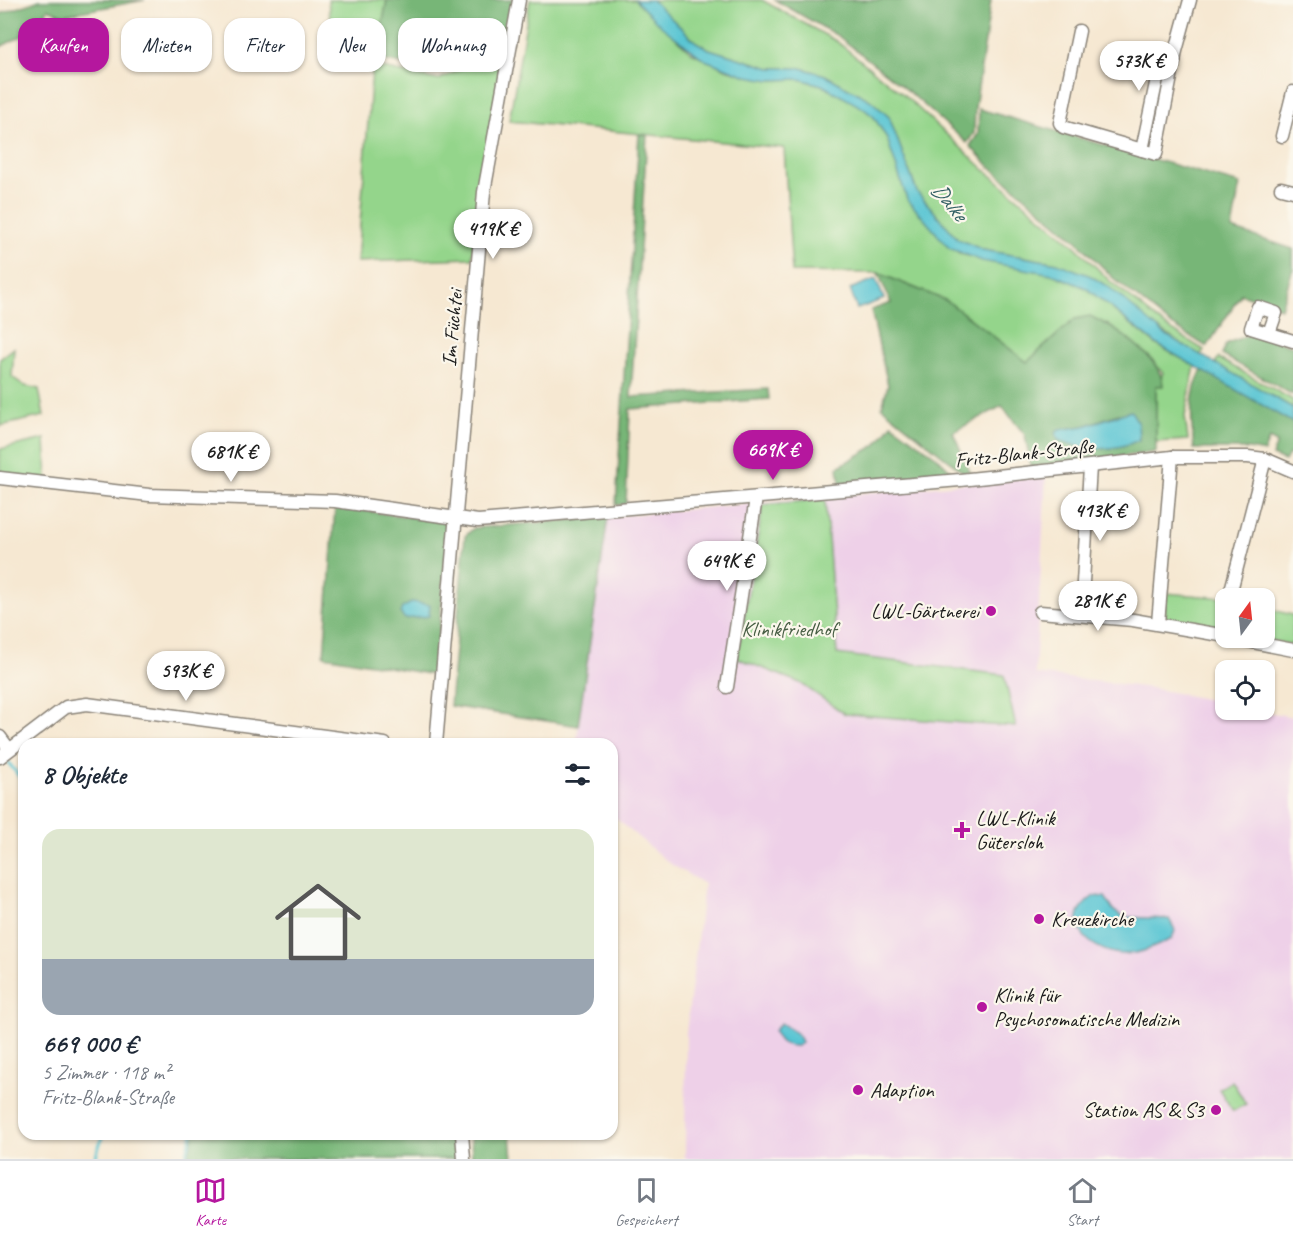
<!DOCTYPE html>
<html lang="de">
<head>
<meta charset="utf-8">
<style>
	body { margin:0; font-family:Caveat,sans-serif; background:#f2f2f3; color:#1f2937; height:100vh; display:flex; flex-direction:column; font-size:22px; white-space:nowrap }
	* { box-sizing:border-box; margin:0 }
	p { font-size:20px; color:#747a83 }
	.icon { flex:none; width:33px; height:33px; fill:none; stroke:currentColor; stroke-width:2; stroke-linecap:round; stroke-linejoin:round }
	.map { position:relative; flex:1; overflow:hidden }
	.side { position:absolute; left:18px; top:738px; width:600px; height:402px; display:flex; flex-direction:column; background:#fff; border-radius:18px; box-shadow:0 2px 4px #0004 }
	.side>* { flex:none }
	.top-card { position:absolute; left:18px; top:18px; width:600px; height:54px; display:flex; gap:12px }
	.needle { width:39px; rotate:15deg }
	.tools { position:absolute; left:1215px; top:588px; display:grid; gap:12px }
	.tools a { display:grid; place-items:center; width:60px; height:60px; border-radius:12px; background:#fff; box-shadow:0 2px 4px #0004; font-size:30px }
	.price { position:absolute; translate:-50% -51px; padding:0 14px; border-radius:21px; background:#fff; color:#222; font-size:20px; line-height:39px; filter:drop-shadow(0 2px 3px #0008) }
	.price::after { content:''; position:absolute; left:50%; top:36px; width:18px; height:14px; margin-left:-9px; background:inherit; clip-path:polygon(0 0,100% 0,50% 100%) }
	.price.selected { background:#b5179e; color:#fff }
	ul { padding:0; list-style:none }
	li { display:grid; align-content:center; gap:12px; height:318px; padding:0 24px }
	li span { display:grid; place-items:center; height:186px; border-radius:18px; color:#555 }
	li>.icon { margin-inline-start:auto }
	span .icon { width:108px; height:108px; fill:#fffc; stroke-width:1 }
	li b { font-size:26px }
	h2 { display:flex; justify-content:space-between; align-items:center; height:72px; padding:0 24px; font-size:26px }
	.pill { padding:0 21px; border-radius:18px; background:#fff; box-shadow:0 2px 4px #0004; font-size:21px; line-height:54px }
	.pill.selected { background:#b5179e; color:#fff }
	.dock { display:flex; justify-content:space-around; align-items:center; height:84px; border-top:2px solid #e0e1e3; background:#fff; font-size:16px; color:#747a83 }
	.dock a { display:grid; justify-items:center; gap:3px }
	.dock .selected { color:#b5179e }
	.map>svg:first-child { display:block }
	.built { fill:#eed0e8 }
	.green { fill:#94d58b; stroke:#587854; stroke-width:1.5 }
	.forest { fill:#77b677; stroke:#4a694a; stroke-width:1.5; fill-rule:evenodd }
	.water { fill:#59c5d3; stroke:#3a7078; stroke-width:1.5 }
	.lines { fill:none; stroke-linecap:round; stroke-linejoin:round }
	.stream { stroke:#59c5d3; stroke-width:3 }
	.minor-casing { stroke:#898277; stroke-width:15 }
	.minor { stroke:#fff; stroke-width:12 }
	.poi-dot { fill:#b5179e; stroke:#fbf7ec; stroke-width:2 }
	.labels { text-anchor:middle; stroke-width:4.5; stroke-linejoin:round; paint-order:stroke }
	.street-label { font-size:21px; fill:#1c1c1c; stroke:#fbf7ec }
	.poi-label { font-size:21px; fill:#1c1c1c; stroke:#fbf7ec; text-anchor:start }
	.park-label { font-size:21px; fill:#465d43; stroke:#fbf7ec }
	.water-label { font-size:22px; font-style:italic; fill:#346065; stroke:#fbf7ec }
</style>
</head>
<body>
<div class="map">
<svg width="1293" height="1159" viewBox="0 0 1293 1159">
	<rect width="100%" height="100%" fill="#fbf7ec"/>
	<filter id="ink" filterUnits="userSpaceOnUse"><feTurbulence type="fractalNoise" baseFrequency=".0167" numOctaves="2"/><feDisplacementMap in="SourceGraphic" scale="12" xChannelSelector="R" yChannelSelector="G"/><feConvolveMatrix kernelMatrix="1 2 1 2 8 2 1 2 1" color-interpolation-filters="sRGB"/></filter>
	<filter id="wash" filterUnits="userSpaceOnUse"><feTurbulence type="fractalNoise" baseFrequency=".008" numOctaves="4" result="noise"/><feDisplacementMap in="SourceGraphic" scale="24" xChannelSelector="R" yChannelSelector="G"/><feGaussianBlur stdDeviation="1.35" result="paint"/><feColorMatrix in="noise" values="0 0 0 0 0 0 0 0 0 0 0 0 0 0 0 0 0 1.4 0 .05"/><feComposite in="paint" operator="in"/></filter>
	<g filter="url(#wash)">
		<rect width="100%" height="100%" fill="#f6e8d2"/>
		<polygon class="built" points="1046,476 1035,674 1151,688 1225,703 1226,710 1256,710 1293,717 1293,1159 685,1159 686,1033 704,884 669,863 612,815 612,744 576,744 608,517"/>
		<g class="green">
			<polygon points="328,0 387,0 376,59 367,65 358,51 331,27"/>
			<polygon points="530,0 635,0 691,52 728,70 770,80 800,79 822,85 851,99 874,117 887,138 907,199 960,254 1052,274 1086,288 1157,345 1195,366 1185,416 1188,440 1156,442 1156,386 1163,373 1150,357 1107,324 1075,319 1027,362 947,301 878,273 792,272 784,148 509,121"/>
			<polygon points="652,0 762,0 836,41 903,94 986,171 1075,246 1111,282 1164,325 1204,350 1200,356 1057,263 983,250 958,239 917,192 889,117 870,100 825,75 801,68 770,68 709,49 696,42"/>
			<polygon points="498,52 504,52 472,258 357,262 372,71 383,68 438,80"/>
			<polygon points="14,348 12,377 25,386 39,389 44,416 0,426 0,359"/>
			<polygon points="1218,358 1293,400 1293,408 1215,364"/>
			<polygon points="45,439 47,480 0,474 0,449"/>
			<polygon points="825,499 837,654 1004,675 1016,727 845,714 800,683 737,658 763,505"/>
			<polygon points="1165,593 1226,598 1225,631 1170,620 1165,617"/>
			<polygon points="1265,608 1293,615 1293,645 1257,638 1264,638"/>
			<polygon points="1232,1081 1246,1104 1233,1111 1219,1089"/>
		</g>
		<g class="forest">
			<polygon points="40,0 145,0 63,15 48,9 38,28 0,47 0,14"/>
			<polygon points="387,0 513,0 507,34 437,71 376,59"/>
			<polygon points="775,0 991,0 975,108 974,133 967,143 907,90 838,36"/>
			<polygon points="979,109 1240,184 1232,229 1293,249 1293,268 1281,308 1241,294 1207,347 1167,322 1113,278 1078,242 990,167 970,146 978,134"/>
			<polygon points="639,134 647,135 631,397 768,389 769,399 630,409 626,504 616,505"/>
			<path d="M878,273L947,301L1027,362L1075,319L1090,316C1115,328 1162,357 1163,386H1156V452L1031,467L1025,435L1002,406L953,432L970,472H963L882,407L888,385L871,310L891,303ZM1118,414L1138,422L1139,440L1067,444L1058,439L1056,434L1058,430L1084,426Z"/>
			<polygon points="1252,333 1293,346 1293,395 1222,355 1226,344"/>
			<path d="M1202,370L1293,423V455L1289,454L1285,461L1272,456L1277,443L1269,439L1264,452L1249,449H1194C1191,422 1188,395 1202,370Z"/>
			<polygon points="892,424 937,457 954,474 840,484 838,467 876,445"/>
			<polygon points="335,507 449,522 435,675 324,656"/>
			<polygon points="608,517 578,726 450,706 465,536 474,528"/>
			<polygon points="194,1134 456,1134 457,1159 187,1159"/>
			<polygon points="471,1134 510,1134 512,1159 472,1159"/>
		</g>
		<g class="water">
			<polygon points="635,0 652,0 696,42 709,49 770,68 801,68 825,75 870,100 889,117 917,192 958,239 983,250 1057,263 1091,276 1110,288 1164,334 1293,408 1293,423 1158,345 1086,288 1052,274 982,261 949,248 907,199 887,138 874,117 863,108 822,85 800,79 770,80 747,76 705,60 662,27"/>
			<polygon points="876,279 884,299 857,309 850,289"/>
			<path d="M1131,411L1138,422L1139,440C1111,453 1085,450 1058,440L1056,434L1058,430L1084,426Z"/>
			<polygon points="413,602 430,605 429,616 405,619 400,613 402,608"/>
			<path d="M1094,896L1105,897L1114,911L1124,917L1169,919L1175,930L1172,939C1158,945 1144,953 1128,954C1096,956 1054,923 1094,896Z"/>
			<path d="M781,1023L797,1034L801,1042L797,1046C783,1046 779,1043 774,1031Z"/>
		</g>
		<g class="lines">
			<g class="stream">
				<polyline points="8,762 24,783"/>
				<polyline points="95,1159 103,1134"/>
				<polyline points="185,1159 192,1134"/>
			</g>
		</g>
	</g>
	<g filter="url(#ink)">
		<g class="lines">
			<g class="minor-casing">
				<g id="minor">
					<polyline points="1079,31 1060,123 1063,127 1156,154 1176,51 1190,0"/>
					<polyline points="1282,136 1293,92"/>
					<polyline points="1142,150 1159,69 1174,62"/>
					<polyline points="1281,188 1293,191"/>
					<polyline points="1269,333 1276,313 1258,307 1251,328 1293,341"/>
					<polyline points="0,478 149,495 335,501 478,521 960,480 1172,457 1248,457 1265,459 1293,471"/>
					<polyline points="1229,598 1265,459"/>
					<polyline points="1040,612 1133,620 1226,636"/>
					<polyline points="1081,615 1090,467"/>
					<polyline points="1158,623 1172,457"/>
					<polyline points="1232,638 1293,650"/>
					<polyline points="727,687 756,498"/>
					<polyline points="0,737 9,749"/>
					<polyline points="436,744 484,192 519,0"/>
					<polyline points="0,757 66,707 87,704 385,744"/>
					<polyline points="462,1134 464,1159"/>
				</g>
			</g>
			<use href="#minor" class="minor"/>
		</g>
	</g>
	<g class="poi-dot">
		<circle cx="991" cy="611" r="6"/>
		<path d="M959 821h6v6h6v6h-6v6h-6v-6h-6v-6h6z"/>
		<circle cx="1039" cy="919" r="6"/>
		<circle cx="982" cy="1007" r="6"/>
		<circle cx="858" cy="1090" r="6"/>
		<circle cx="1216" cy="1110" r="6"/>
	</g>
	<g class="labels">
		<g class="street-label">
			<text transform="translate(452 328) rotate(-85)" y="7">Im Füchtei</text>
			<text transform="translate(1024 453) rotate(-6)" y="7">Fritz-Blank-Straße</text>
		</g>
		<g class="poi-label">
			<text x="979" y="618" text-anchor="end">LWL-Gärtnerei</text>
			<text x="976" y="825">LWL-Klinik<tspan x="976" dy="24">Gütersloh</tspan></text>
			<text x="1051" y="926">Kreuzkirche</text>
			<text x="994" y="1002">Klinik für<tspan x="994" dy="24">Psychosomatische Medizin</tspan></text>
			<text x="870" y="1097">Adaption</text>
			<text x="1204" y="1117" text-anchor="end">Station AS &amp; S3</text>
		</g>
		<g class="park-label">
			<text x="789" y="636">Klinikfriedhof</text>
		</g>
		<g class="water-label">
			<text transform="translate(950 201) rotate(50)" y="8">Dalke</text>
		</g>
	</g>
</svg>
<div class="tools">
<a><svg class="needle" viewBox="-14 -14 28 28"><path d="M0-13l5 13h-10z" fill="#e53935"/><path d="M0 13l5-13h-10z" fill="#747a83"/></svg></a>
<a><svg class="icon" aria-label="locate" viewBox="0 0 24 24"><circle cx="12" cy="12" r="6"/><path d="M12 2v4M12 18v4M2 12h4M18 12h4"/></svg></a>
</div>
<b class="price" style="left:1139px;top:92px">573K €</b>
<b class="price" style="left:493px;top:260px">419K €</b>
<b class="price selected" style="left:773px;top:481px">669K €</b>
<b class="price" style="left:231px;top:483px">681K €</b>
<b class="price" style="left:1100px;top:542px">413K €</b>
<b class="price" style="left:727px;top:592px">649K €</b>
<b class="price" style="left:1098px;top:632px">281K €</b>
<b class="price" style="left:186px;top:702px">593K €</b>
<div class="top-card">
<a class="pill selected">Kaufen</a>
<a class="pill">Mieten</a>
<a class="pill">Filter</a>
<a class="pill">Neu</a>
<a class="pill">Wohnung</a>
</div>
<section class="side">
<h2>8 Objekte<svg class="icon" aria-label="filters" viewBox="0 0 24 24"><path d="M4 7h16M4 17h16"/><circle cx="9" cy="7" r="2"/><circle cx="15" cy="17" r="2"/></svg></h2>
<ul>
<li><span style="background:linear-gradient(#dfe7d0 70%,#9aa5b1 0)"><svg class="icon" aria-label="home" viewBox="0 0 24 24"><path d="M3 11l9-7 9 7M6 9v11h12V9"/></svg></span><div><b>669 000 €</b><p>5 Zimmer · 118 m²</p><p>Fritz-Blank-Straße</p></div></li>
</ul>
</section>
</div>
<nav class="dock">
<a class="selected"><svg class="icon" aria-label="map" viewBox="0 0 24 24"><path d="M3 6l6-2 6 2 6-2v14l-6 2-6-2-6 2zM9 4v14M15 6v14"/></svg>Karte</a>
<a><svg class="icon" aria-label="saved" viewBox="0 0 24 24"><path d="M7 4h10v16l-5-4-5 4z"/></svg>Gespeichert</a>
<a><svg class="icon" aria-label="home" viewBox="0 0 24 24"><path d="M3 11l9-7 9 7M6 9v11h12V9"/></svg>Start</a>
</nav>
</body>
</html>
